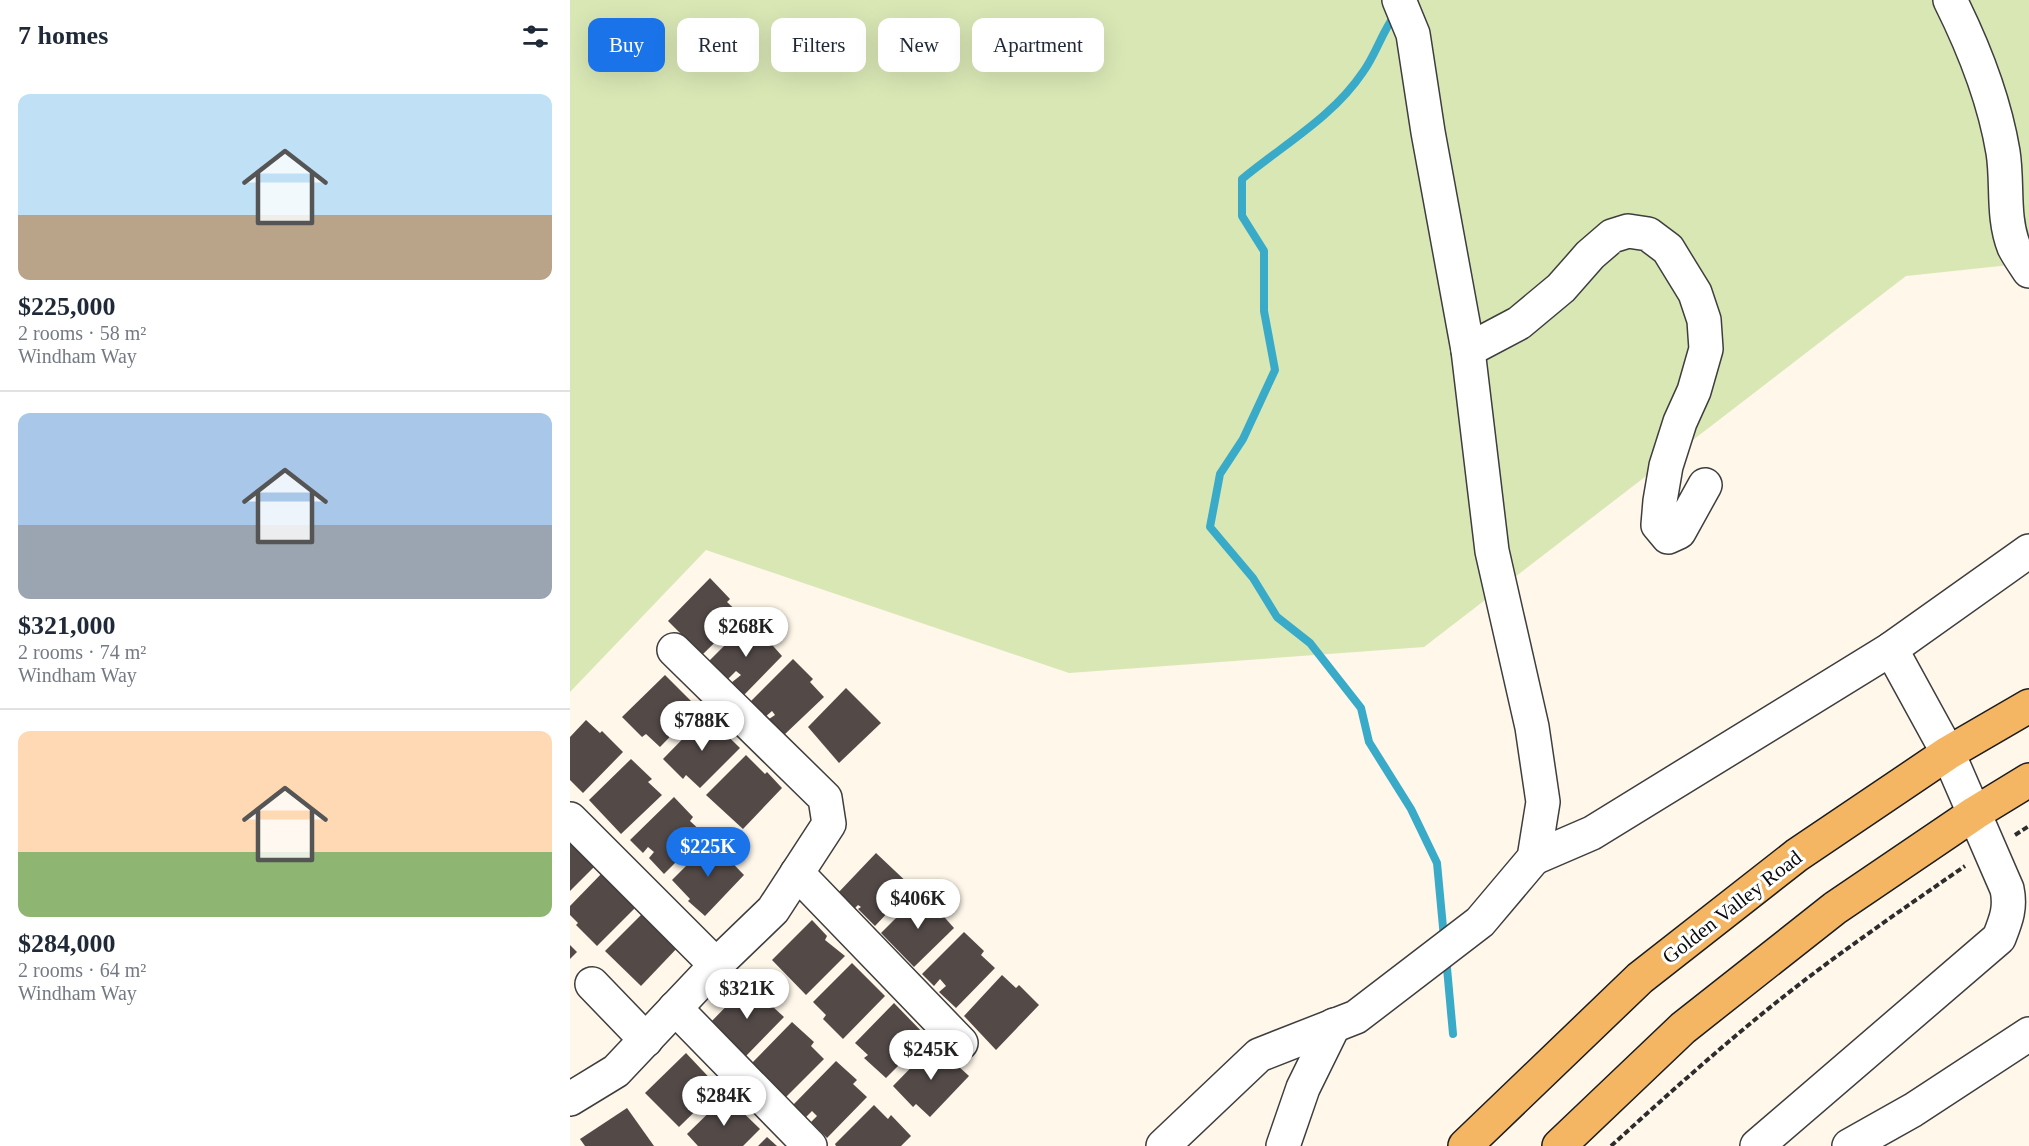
<!DOCTYPE html>
<html lang="en">
<head>
<meta charset="utf-8">
<style>
	body { margin:0; font-family:Georgia,serif; background:#f2f2f3; color:#1f2937; height:100vh; display:flex; flex-direction:column; font-size:22px; white-space:nowrap }
	* { box-sizing:border-box; margin:0 }
	p { font-size:20px; color:#747a83 }
	.icon { flex:none; width:33px; height:33px; fill:none; stroke:currentColor; stroke-width:2; stroke-linecap:round; stroke-linejoin:round }
	.map { position:relative; flex:1; overflow:hidden }
	.sheet { display:flex; flex-direction:column; background:#fff; width:570px }
	.sheet>* { flex:none }
	.hud { position:absolute; left:18px; top:18px; width:570px; height:54px; display:flex; gap:12px }
	.price { position:absolute; translate:-50% -51px; padding:0 14px; border-radius:21px; background:#fff; color:#222; font-size:20px; line-height:39px; filter:drop-shadow(0 2px 3px #0008) }
	.price::after { content:''; position:absolute; left:50%; top:36px; width:18px; height:14px; margin-left:-9px; background:inherit; clip-path:polygon(0 0,100% 0,50% 100%) }
	.price.current { background:#1a73e8; color:#fff }
	ul { padding:0; list-style:none }
	li { display:grid; align-content:center; gap:12px; height:318px; padding:0 18px }
	li+li { border-top:2px solid #e0e1e3 }
	li span { display:grid; place-items:center; height:186px; border-radius:12px; color:#555 }
	li>.icon { margin-inline-start:auto }
	span .icon { width:108px; height:108px; fill:#fffc; stroke-width:1 }
	li b { font-size:26px }
	h2 { display:flex; justify-content:space-between; align-items:center; height:72px; padding:0 18px; font-size:26px }
	.pill { padding:0 21px; border-radius:12px; background:#fff; box-shadow:0 6px 24px #0002; font-size:21px; line-height:54px }
	.pill.current { background:#1a73e8; color:#fff }
	main { display:flex; flex:1; min-height:0 }
	.map>svg:first-child { display:block }
	.green { fill:#d9e7b5 }
	.lines { fill:none; stroke-linecap:round; stroke-linejoin:round }
	.stream { stroke:#39abc9; stroke-width:8 }
	.building { fill:#534a48 }
	.minor-casing { stroke:#3e3e3e; stroke-width:36 }
	.major-casing { stroke:#1c1c1c; stroke-width:36 }
	.path { stroke:#2d2d2d; stroke-width:4; stroke-dasharray:6 3; stroke-linecap:butt }
	.minor { stroke:#fff; stroke-width:33 }
	.major { stroke:#f5b664; stroke-width:33 }
	.labels { text-anchor:middle; stroke-width:6; stroke-linejoin:round; paint-order:stroke }
	.street-label { font-size:21px; fill:#0b0b0b; stroke:#fff }
</style>
</head>
<body>
<main>
<section class="sheet">
<h2>7 homes<svg class="icon" aria-label="filters" viewBox="0 0 24 24"><path d="M4 7h16M4 17h16"/><circle cx="9" cy="7" r="2"/><circle cx="15" cy="17" r="2"/></svg></h2>
<ul>
<li><span style="background:linear-gradient(#bfe0f5 65%,#b9a48a 0)"><svg class="icon" aria-label="home" viewBox="0 0 24 24"><path d="M3 11l9-7 9 7M6 9v11h12V9"/></svg></span><div><b>$225,000</b><p>2 rooms · 58 m²</p><p>Windham Way</p></div></li>
<li><span style="background:linear-gradient(#a9c7e8 60%,#9aa5b1 0)"><svg class="icon" aria-label="home" viewBox="0 0 24 24"><path d="M3 11l9-7 9 7M6 9v11h12V9"/></svg></span><div><b>$321,000</b><p>2 rooms · 74 m²</p><p>Windham Way</p></div></li>
<li><span style="background:linear-gradient(#ffd9b3 65%,#8fb573 0)"><svg class="icon" aria-label="home" viewBox="0 0 24 24"><path d="M3 11l9-7 9 7M6 9v11h12V9"/></svg></span><div><b>$284,000</b><p>2 rooms · 64 m²</p><p>Windham Way</p></div></li>
</ul>
</section>
<div class="map">
<svg width="1459" height="1146" viewBox="0 0 1459 1146">
	<rect width="100%" height="100%" fill="#fef7ea"/>
	<polygon class="green" points="0,0 1459,0 1459,263 1336,276 854,647 499,673 136,550 0,692"/>
	<g class="lines">
		<g class="stream">
			<path d="M825,15C812,32 806,54 793,72C763,117 713,145 672,179V216L694,251V311L705,370L673,439L650,474L640,527L683,578L707,617L740,643L791,708L799,742L841,809L867,863L874,938"/>
			<polyline points="876,957 883,1034"/>
		</g>
	</g>
	<g class="building">
		<polygon points="140,578 160,599 157,602 172,616 132,655 98,621"/>
		<polygon points="180,620 212,656 173,696 161,683 171,675 166,671 158,679 139,661"/>
		<polygon points="223,659 243,679 240,682 254,697 214,735 199,719 205,715 202,711 194,718 179,703"/>
		<polygon points="95,675 128,708 90,747 76,734 72,737 52,717"/>
		<polygon points="276,688 311,723 269,763 238,727"/>
		<polygon points="136,715 170,748 130,788 116,775 113,779 93,759"/>
		<polygon points="16,720 30,733 32,731 53,752 13,793 0,780 0,737"/>
		<polygon points="176,755 195,774 197,772 212,788 173,829 136,795"/>
		<polygon points="61,759 82,779 78,782 92,795 51,834 19,800"/>
		<polygon points="104,797 123,817 120,821 134,834 94,874 79,858 84,852 78,847 73,853 60,840"/>
		<polygon points="0,838 27,864 0,891"/>
		<polygon points="141,841 174,875 135,916 118,901 120,899 102,880"/>
		<polygon points="306,853 342,887 305,926 288,909 291,907 288,905 283,910 267,894"/>
		<polygon points="34,871 68,905 27,946 6,925 8,923 0,915 0,906"/>
		<polygon points="352,892 384,928 344,967 311,933"/>
		<polygon points="74,912 111,944 71,986 35,951"/>
		<polygon points="242,920 257,936 255,940 275,956 236,995 202,960"/>
		<polygon points="394,932 414,951 411,955 425,968 386,1008 369,992 376,986 370,979 364,986 352,974"/>
		<polygon points="0,945 7,952 0,959"/>
		<polygon points="282,963 315,996 273,1039 253,1019 256,1015 243,1002"/>
		<polygon points="432,975 446,988 449,985 469,1005 426,1050 394,1016"/>
		<polygon points="178,984 214,1017 176,1056 157,1038 139,1024"/>
		<polygon points="324,1003 357,1037 316,1078 294,1058 298,1055 285,1043"/>
		<polygon points="222,1022 244,1042 241,1046 254,1059 215,1098 182,1063"/>
		<polygon points="364,1044 399,1076 360,1117 346,1104 343,1107 323,1086"/>
		<polygon points="116,1053 149,1088 109,1127 75,1093"/>
		<polygon points="266,1061 287,1080 283,1084 297,1097 257,1138 241,1122 247,1116 242,1111 235,1118 223,1105"/>
		<polygon points="156,1096 190,1129 173,1146 128,1146 117,1134"/>
		<polygon points="304,1105 318,1119 321,1115 341,1136 331,1146 266,1146 265,1144"/>
		<polygon points="57,1108 84,1146 15,1146 10,1139"/>
		<polygon points="197,1137 207,1146 188,1146"/>
	</g>
	<g class="lines">
		<g class="minor-casing">
			<g id="minor">
				<path d="M1380,0C1404,48 1424,98 1433,152C1438,183 1432,217 1444,247C1448,255 1454,263 1459,271"/>
				<polyline points="898,350 949,323 991,288 1020,255 1042,236 1058,231 1078,234 1098,249 1125,293 1134,320 1136,349 1124,391 1110,422 1096,466 1090,501 1088,525 1098,537 1109,532 1135,485"/>
				<polyline points="0,819 146,965"/>
				<polyline points="964,858 1022,833 1321,649 1459,551"/>
				<polyline points="227,873 391,1043"/>
				<polyline points="22,984 76,1040"/>
				<polyline points="105,1008 240,1146"/>
				<polyline points="0,1099 46,1071 146,965 203,910 259,824 255,798 104,650"/>
				<polyline points="593,1146 689,1055 786,1017 910,922 964,858 973,802 962,727 922,551 898,350 858,132 843,34 829,0"/>
				<polyline points="713,1146 733,1088 764,1025"/>
				<path d="M1187,1146L1429,938C1436,920 1441,908 1437,889L1378,753L1321,649"/>
				<polyline points="1279,1146 1343,1110 1459,1034"/>
			</g>
		</g>
		<g class="major-casing">
			<g id="major">
				<polyline points="895,1146 1070,978 1227,855 1378,753 1459,706"/>
				<polyline points="989,1146 1113,1028 1265,908 1405,813 1459,780"/>
			</g>
		</g>
		<g class="path">
			<polyline points="1445,835 1459,826"/>
			<path d="M1041,1146C1094,1098 1147,1050 1203,1005C1264,956 1330,911 1395,866"/>
		</g>
		<use href="#minor" class="minor"/>
		<use href="#major" class="major"/>
	</g>
	<g class="labels">
		<g class="street-label">
			<text transform="translate(1162 907) rotate(-38)" y="7">Golden Valley Road</text>
		</g>
	</g>
</svg>
<b class="price" style="left:176px;top:658px">$268K</b>
<b class="price" style="left:132px;top:752px">$788K</b>
<b class="price current" style="left:138px;top:878px">$225K</b>
<b class="price" style="left:348px;top:930px">$406K</b>
<b class="price" style="left:177px;top:1020px">$321K</b>
<b class="price" style="left:361px;top:1081px">$245K</b>
<b class="price" style="left:154px;top:1127px">$284K</b>
<div class="hud">
<a class="pill current">Buy</a>
<a class="pill">Rent</a>
<a class="pill">Filters</a>
<a class="pill">New</a>
<a class="pill">Apartment</a>
</div>
</div>
</main>
</body>
</html>
